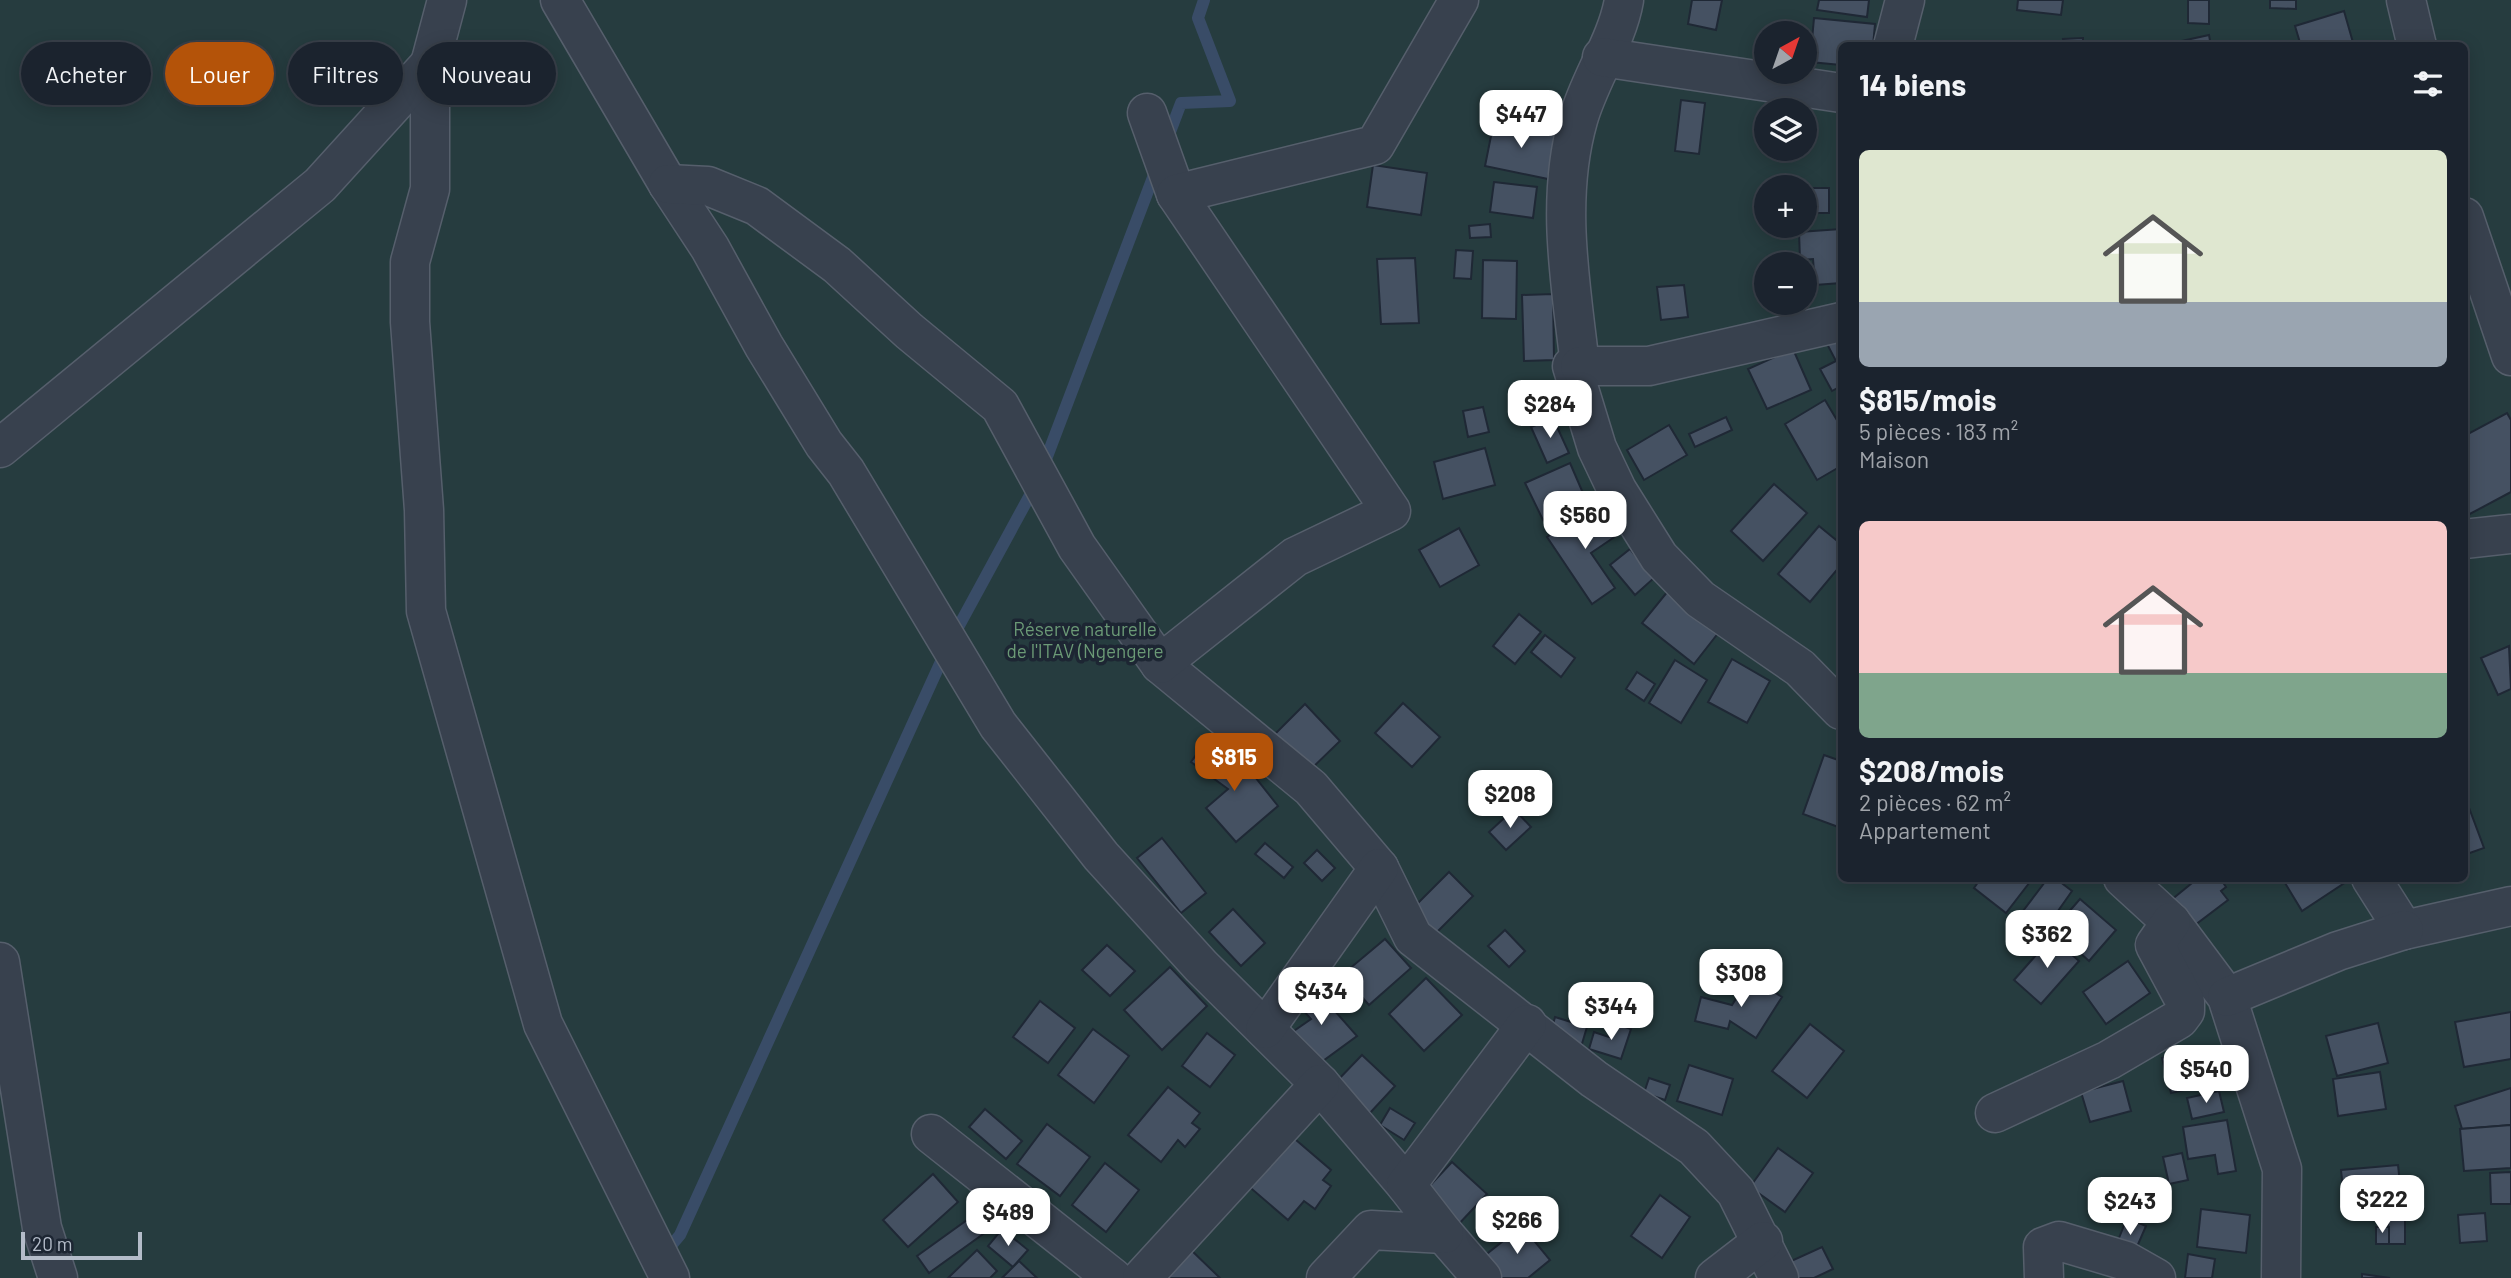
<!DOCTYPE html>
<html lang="fr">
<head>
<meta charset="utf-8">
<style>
	body { margin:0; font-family:Barlow,sans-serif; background:#282f3a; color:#f1f3f6; height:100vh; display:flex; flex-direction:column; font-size:26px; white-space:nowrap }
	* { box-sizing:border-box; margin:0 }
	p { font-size:23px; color:#a0a4aa }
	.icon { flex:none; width:38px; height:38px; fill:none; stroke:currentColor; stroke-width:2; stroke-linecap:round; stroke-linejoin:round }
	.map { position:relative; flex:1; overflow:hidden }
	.panel { position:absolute; left:1838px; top:42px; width:630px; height:840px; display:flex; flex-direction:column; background:#1b232e; border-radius:10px; box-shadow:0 4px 18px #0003,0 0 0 2px #39404a }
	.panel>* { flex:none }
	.banner { position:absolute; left:21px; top:42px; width:665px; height:63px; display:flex; gap:14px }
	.needle { width:46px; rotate:40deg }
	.tools { position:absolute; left:1754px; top:21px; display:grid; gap:14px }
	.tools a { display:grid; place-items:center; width:63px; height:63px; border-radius:50%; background:#1b232e; box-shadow:0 4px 18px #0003,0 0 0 2px #39404a; font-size:35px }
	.scale { position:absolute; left:21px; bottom:18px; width:121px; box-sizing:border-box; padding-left:7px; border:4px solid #b4bcc9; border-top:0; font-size:19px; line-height:24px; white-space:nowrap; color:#b4bcc9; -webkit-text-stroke:5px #1d2633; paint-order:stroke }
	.price { position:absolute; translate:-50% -60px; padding:0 16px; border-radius:14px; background:#fff; color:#222; font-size:23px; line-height:46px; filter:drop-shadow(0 2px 4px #0008) }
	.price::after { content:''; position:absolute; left:50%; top:42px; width:21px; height:16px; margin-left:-10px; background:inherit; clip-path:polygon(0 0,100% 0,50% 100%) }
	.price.active { background:#b45309; color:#fff }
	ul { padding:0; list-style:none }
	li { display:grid; align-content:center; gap:14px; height:371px; padding:0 21px }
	li span { display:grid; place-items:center; height:217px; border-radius:10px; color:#555 }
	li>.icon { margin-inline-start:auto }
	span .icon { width:126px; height:126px; fill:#fffc; stroke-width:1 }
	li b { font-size:30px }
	h2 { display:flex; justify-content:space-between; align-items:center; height:84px; padding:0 21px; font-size:30px }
	.chip { padding:0 24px; border-radius:32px; background:#1b232e; box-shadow:0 4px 18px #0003,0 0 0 2px #39404a; font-size:24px; line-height:63px }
	.chip.active { background:#b45309; color:#fff }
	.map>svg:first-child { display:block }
	.green { fill:#263c3f; fill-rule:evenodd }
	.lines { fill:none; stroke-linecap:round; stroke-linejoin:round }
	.stream { stroke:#394c67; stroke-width:12 }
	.building { fill:#455162; stroke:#1f2835; stroke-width:2 }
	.minor-casing { stroke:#565f6c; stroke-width:41 }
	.minor { stroke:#38414e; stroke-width:38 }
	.labels { text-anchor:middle; stroke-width:7; stroke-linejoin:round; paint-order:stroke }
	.park-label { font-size:19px; fill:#6b9a76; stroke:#1d2633 }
</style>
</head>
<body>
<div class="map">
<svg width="2511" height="1278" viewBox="0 0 2511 1278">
	<rect width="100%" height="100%" fill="#242f3e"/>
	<path class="green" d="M0,0H2511V1278H0ZM1766,33H1804V72H1766ZM1841,46H2464V878H1841ZM1766,110H1804V149H1766ZM1766,187H1804V226H1766ZM1766,264H1804V303H1766Z"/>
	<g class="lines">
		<g class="stream">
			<polyline points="1167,140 1181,103 1230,101 1198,18 1204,0"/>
			<polyline points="1043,467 1157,167"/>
			<polyline points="664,1254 680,1235 949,644 1036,484"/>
		</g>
	</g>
	<g class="building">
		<polygon points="1692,0 1722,0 1716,30 1688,24"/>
		<polygon points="1819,0 1869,0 1867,17 1817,10"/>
		<polygon points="2018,0 2063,0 2061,15 2017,10"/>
		<polygon points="2188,0 2209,0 2209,24 2188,23"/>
		<polygon points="2270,0 2296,0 2296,9 2270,8"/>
		<polygon points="2344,11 2354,46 2301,46 2295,26"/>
		<polygon points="1814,18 1875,24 1873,46 1841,46 1841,65 1810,62"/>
		<polygon points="2209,35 2211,46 2159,46"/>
		<polygon points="2083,38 2083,46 2064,46 2063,39"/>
		<polygon points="1681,100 1705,103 1699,154 1675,151"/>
		<polygon points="1494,121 1557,133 1548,179 1485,166"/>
		<polygon points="1373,165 1427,173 1421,215 1367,207"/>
		<polygon points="1494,182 1537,187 1533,218 1490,212"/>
		<rect x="1804" y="188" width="25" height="25"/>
		<polygon points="1490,224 1491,237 1470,238 1469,226"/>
		<polygon points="1841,229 1841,283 1815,285 1813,259 1800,260 1799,232"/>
		<polygon points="1456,250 1473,251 1471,279 1454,278"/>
		<polygon points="1415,258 1419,323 1381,324 1377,259"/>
		<polygon points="1483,260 1517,261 1516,319 1482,318"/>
		<polygon points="1804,277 1807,308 1785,310 1785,303 1804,303"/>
		<polygon points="1684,285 1688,317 1661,320 1657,287"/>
		<polygon points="1553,294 1554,360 1524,361 1522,295"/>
		<polygon points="1841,332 1841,386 1832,391 1820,369 1836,361 1825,340"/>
		<polygon points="1793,349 1811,390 1767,409 1748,369"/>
		<polygon points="1825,400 1841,427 1841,466 1817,480 1785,424"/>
		<polygon points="1483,407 1489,432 1468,437 1463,411"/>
		<polygon points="2507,413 2511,420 2511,492 2466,516 2464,436"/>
		<polygon points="1726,417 1732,430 1695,447 1689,434"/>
		<polygon points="1553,418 1569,453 1547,463 1531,427"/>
		<polygon points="1669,425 1687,455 1644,480 1627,450"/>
		<polygon points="1485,448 1495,485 1443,499 1434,462"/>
		<polygon points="1570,463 1586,500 1543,520 1525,483"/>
		<polygon points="1774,484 1807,513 1763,561 1731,531"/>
		<polygon points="1594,505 1616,536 1591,553 1615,588 1592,604 1547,537"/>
		<polygon points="1819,526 1841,544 1841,565 1810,602 1778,574"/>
		<polygon points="1459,528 1479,565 1440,587 1419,550"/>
		<polygon points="1630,549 1654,578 1635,595 1610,565"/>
		<polygon points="1668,591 1719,632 1694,664 1642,623"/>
		<polygon points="1519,614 1541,632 1515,664 1493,646"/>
		<polygon points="1545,635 1575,658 1561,677 1531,652"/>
		<polygon points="2509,646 2511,689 2498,695 2481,658"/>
		<polygon points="1732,659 1770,681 1747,723 1708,702"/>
		<polygon points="1675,660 1707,680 1681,723 1649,703"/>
		<polygon points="1637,672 1655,684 1644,701 1626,689"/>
		<polygon points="1403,703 1440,737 1412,767 1375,733"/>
		<polygon points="1305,704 1340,741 1308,772 1273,736"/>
		<polygon points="1206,741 1255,777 1278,806 1236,842 1206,808 1228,789 1191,762"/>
		<polygon points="1824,755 1841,761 1841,828 1803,814"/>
		<polygon points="1484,772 1497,784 1482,801 1469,788"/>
		<polygon points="2468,805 2484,848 2464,855 2464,807"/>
		<polygon points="1514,809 1531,827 1506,850 1489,832"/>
		<polygon points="1162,838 1206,893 1181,913 1137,858"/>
		<polygon points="1265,843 1293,867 1284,878 1255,854"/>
		<polygon points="1317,850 1335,868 1322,881 1304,863"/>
		<polygon points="1449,872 1473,896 1434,935 1410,911"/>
		<polygon points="1981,878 2033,878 2006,913 1974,888"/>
		<polygon points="2048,878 2055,878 2072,891 2046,928 2023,911"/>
		<polygon points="2189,878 2220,878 2226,887 2221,891 2228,900 2191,928 2170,901 2192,883"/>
		<polygon points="2282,878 2352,878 2302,911"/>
		<polygon points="2080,899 2116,930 2089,961 2054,929"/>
		<polygon points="1233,909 1265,943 1241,966 1209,932"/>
		<polygon points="1505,930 1525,951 1509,967 1488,946"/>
		<polygon points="2052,937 2079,961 2041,1004 2014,980"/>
		<polygon points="1385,939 1411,968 1369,1005 1342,975"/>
		<polygon points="1107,945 1135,971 1110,996 1082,970"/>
		<polygon points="2128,961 2150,993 2106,1024 2083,992"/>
		<polygon points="1170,967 1207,1006 1162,1050 1124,1010"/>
		<polygon points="1750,976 1782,997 1756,1038 1730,1021 1728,1029 1695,1021 1701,997 1732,1005"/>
		<polygon points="1426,978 1462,1015 1424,1051 1389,1014"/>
		<polygon points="1311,984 1357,1036 1316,1066 1291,1033 1311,1019 1294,1000"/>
		<polygon points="1040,1001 1075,1028 1048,1063 1013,1037"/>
		<polygon points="2511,1012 2511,1059 2464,1067 2455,1022"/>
		<polygon points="1555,1017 1587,1027 1581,1047 1550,1036"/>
		<polygon points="1614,1023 1631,1029 1621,1059 1589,1049 1594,1032 1609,1037"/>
		<polygon points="2378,1023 2388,1063 2337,1076 2326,1036"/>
		<polygon points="1810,1024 1844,1051 1807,1098 1772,1071"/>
		<polygon points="1093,1029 1129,1056 1094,1103 1058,1075"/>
		<polygon points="1207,1033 1235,1055 1210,1087 1182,1066"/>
		<polygon points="2206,1048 2215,1083 2171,1093 2162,1058"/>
		<polygon points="1362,1055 1395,1086 1369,1114 1335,1083"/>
		<polygon points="1689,1065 1733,1079 1722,1115 1677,1101"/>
		<polygon points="2380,1072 2386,1109 2338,1116 2333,1079"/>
		<polygon points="1649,1078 1670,1085 1665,1100 1644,1093"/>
		<polygon points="2123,1081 2131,1111 2090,1122 2081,1092"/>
		<polygon points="1168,1087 1200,1113 1192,1123 1200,1129 1185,1147 1178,1140 1161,1162 1128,1135"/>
		<polygon points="2511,1088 2511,1125 2462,1129 2455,1106"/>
		<polygon points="2219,1091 2224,1112 2192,1119 2187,1098"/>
		<polygon points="1390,1108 1415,1123 1404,1140 1380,1125"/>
		<polygon points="985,1109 1022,1141 1006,1159 969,1127"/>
		<polygon points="2227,1120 2236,1171 2218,1174 2215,1155 2188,1159 2183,1127"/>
		<polygon points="1047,1124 1090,1157 1060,1196 1017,1164"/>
		<polygon points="2511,1125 2511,1168 2464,1171 2460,1129"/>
		<polygon points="1289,1134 1331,1170 1323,1180 1331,1186 1315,1209 1304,1201 1288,1220 1246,1184"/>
		<polygon points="1778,1148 1813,1173 1785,1212 1750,1187"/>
		<polygon points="2182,1153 2188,1180 2169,1184 2163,1157"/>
		<polygon points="1452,1162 1487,1194 1456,1227 1422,1194"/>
		<polygon points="1105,1163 1139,1190 1106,1232 1072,1205"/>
		<polygon points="2398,1165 2403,1212 2346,1218 2341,1170"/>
		<polygon points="2511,1172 2511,1204 2491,1204 2490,1173"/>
		<polygon points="933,1174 958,1202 908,1247 883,1220"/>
		<polygon points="1660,1195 1690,1217 1662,1258 1631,1236"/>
		<polygon points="2201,1209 2250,1215 2246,1253 2197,1247"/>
		<polygon points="2485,1213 2487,1241 2460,1243 2458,1215"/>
		<polygon points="974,1215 986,1232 929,1273 917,1256"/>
		<polygon points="2127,1218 2146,1226 2133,1256 2115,1248"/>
		<polygon points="2388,1220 2405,1220 2405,1244 2389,1244"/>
		<polygon points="1522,1226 1550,1260 1528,1278 1500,1278 1483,1257"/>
		<rect x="2376" y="1227" width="13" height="17"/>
		<polygon points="1002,1229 1028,1250 1013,1267 988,1246"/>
		<polygon points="1822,1247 1833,1269 1814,1278 1796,1278 1789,1262"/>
		<polygon points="1189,1248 1220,1278 1165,1278"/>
		<polygon points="977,1250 997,1271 990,1278 948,1278"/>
		<polygon points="2188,1254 2215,1259 2212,1278 2185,1278"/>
		<polygon points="1019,1261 1037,1278 1002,1278"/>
		<polygon points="2362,1274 2390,1278 2362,1278"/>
	</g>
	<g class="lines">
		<g class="minor-casing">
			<g id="minor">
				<polyline points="447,0 430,64 430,189 410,262 410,322 424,510 426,611 543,1024 670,1278"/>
				<polyline points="560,0 668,184 710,248 764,346 824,444 846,472 998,725 1101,856 1201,966 1320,1084 1406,1185"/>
				<path d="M1624,0C1617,41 1589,80 1578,120C1555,201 1571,285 1580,366H1572L1597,448L1617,490L1659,557L1700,599L1800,668L1841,710"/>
				<polyline points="2406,0 2417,46"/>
				<polyline points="1893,46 1905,0"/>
				<polyline points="1602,57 1841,93"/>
				<polyline points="1147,113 1176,194"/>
				<polyline points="668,184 708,186 757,206 837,265 909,331 1000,406 1077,547 1160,664 1311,788 1379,868 1413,937 1594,1079 1694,1147 1736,1192 1779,1278"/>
				<polyline points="2464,217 2511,356"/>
				<polyline points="1580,366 1649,366 1841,322"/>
				<polyline points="0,448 320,185 430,64"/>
				<polyline points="2464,539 2511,534"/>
				<polyline points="1160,664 1295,557 1391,511 1176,194 1375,145 1459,0"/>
				<polyline points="2123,878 2171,922 2227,997 2282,1169 2281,1278"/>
				<polyline points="2371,878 2404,930 2511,906"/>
				<polyline points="0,962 42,1228 58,1278"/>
				<polyline points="2227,997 2338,951 2404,930"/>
				<polyline points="1265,1029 1379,868"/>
				<polyline points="1995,1113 2109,1060 2179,1019 2185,1011 2185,1001 2155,945 2171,922"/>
				<polyline points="931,1134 1113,1278"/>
				<polyline points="1444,1234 1482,1278"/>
				<polyline points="1142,1278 1320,1084"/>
				<polyline points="1326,1278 1371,1230 1444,1234 1406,1185 1527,1024"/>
				<polyline points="1715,1278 1763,1241"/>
				<polyline points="2044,1278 2043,1247 2059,1241 2126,1261 2156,1278"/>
			</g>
		</g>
		<use href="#minor" class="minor"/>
	</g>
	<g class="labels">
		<g class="park-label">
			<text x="1085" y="636">Réserve naturelle<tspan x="1085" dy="22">de l'ITAV (Ngengere</tspan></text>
		</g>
	</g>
</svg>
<div class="tools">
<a><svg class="needle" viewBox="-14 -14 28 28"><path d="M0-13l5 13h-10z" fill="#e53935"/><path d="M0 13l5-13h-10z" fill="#a0a4aa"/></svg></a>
<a><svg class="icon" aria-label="layers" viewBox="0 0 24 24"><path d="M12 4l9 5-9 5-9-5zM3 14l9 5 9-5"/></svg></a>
<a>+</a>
<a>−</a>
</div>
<div class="scale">20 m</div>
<b class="price" style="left:1521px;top:150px">$447</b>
<b class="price" style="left:1550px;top:440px">$284</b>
<b class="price" style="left:1585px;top:551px">$560</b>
<b class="price active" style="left:1234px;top:793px">$815</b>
<b class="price" style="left:1510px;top:830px">$208</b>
<b class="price" style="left:2047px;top:970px">$362</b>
<b class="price" style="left:1741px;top:1009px">$308</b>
<b class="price" style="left:1321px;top:1027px">$434</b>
<b class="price" style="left:1611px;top:1042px">$344</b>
<b class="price" style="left:2206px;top:1105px">$540</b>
<b class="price" style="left:2382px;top:1235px">$222</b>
<b class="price" style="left:2130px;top:1237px">$243</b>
<b class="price" style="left:1008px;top:1248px">$489</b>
<b class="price" style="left:1517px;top:1256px">$266</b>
<div class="banner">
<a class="chip">Acheter</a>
<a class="chip active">Louer</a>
<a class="chip">Filtres</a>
<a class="chip">Nouveau</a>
</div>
<section class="panel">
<h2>14 biens<svg class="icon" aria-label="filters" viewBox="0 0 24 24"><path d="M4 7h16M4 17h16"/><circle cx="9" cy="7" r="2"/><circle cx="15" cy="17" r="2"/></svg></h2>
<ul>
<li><span style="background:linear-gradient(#dfe7d0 70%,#9aa5b1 0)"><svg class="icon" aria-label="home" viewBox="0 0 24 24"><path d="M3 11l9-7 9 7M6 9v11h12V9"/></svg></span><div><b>$815/mois</b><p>5 pièces · 183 m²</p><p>Maison</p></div></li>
<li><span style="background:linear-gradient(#f6c9c9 70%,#7fa58c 0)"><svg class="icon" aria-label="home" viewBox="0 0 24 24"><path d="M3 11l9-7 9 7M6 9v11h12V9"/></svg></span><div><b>$208/mois</b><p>2 pièces · 62 m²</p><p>Appartement</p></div></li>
</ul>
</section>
</div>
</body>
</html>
